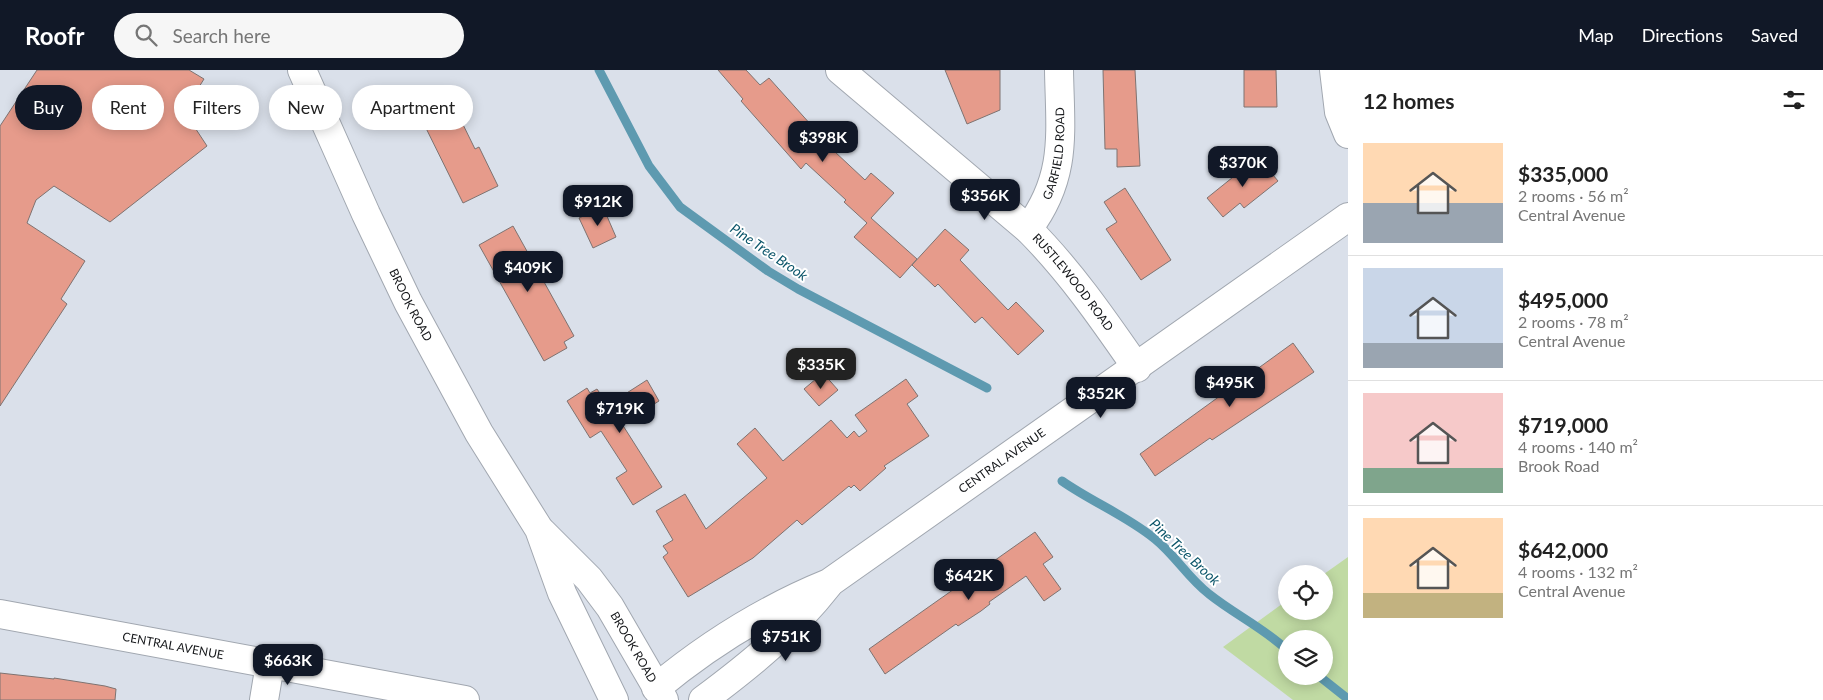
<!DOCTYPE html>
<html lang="en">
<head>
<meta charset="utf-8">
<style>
	body { margin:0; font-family:Lato,sans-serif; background:#f6f6f6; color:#222; height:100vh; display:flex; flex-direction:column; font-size:19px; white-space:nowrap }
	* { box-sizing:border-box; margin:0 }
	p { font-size:16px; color:#767676 }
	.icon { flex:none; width:28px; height:28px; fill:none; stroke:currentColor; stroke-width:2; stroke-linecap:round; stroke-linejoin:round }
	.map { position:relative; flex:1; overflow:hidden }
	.panel { display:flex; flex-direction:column; background:#fff; width:475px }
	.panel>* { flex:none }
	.guide { position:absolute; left:15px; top:15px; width:475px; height:45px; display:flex; gap:10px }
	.fabs { position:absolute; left:1278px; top:495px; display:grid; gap:10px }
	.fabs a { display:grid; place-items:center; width:55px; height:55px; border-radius:50%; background:#fff; box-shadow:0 2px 12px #0003; font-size:25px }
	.price { position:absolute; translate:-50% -42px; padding:0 11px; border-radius:10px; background:#111827; color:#fff; font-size:16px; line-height:32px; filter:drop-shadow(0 1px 2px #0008) }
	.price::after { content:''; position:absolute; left:50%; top:30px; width:15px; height:11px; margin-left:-8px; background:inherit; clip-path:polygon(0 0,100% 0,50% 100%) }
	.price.selected { background:#222; color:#fff }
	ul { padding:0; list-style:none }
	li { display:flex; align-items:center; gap:15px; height:125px; padding:0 15px }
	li+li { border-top:1px solid #e0e0e0 }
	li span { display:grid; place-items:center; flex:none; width:140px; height:100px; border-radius:0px; color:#555 }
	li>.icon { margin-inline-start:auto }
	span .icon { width:60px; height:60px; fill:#fffc; stroke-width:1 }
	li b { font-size:21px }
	h2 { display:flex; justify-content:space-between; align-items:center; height:60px; padding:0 15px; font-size:21px }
	.pill { padding:0 18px; border-radius:22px; background:#fff; box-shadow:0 2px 12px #0003; font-size:18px; line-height:45px }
	.pill.selected { background:#111827; color:#fff }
	header { display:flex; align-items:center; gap:30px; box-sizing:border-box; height:70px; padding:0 25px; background:#111827; color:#fff }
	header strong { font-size:24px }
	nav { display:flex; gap:28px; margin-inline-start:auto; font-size:18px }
	.search { width:350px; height:45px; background:#f6f6f6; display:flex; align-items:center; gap:12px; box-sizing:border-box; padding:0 18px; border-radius:28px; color:#767676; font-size:19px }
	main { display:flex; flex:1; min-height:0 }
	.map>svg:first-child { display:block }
	.green { fill:#c0daa3; fill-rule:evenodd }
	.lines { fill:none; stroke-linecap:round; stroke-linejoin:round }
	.stream { stroke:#5e9ab0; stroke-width:9 }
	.building { fill:#e69b8b; stroke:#7e7371 }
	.minor-casing { stroke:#a1a7b0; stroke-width:30 }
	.major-casing { stroke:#a1a7b0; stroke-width:30 }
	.minor { stroke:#fff; stroke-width:28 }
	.major { stroke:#fff; stroke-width:28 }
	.labels { text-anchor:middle; stroke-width:4; stroke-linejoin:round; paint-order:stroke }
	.street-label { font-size:12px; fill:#141619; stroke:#fff }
	.water-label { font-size:14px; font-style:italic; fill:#0b556a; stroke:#fff }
</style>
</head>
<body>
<header>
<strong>Roofr</strong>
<div class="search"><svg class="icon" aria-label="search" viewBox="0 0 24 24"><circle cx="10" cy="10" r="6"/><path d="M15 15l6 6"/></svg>Search here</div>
<nav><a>Map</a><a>Directions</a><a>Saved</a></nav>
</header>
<main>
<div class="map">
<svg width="1348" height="630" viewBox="0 0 1348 630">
	<rect width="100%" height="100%" fill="#dae0ea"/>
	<path class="green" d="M1348,487V630H1293L1223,577L1286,531V541H1324V504ZM1286,569H1324V606H1286Z"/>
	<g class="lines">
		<g class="stream">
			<polyline points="599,0 649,96 680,137 768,201 798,219 987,318"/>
			<path d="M1062,411C1092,432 1127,446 1155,469C1175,485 1188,508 1209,524C1234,544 1262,557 1286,579"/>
			<polyline points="1319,606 1348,629"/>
		</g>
	</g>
	<g class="building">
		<polygon points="37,0 189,0 204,9 184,41 207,76 110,152 54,116 36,130 27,153 85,191 61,229 67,234 0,336 0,56"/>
		<polygon points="718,0 746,0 760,15 769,8 812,56 816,53 840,75 834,81 865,110 871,103 894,123 871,148 917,189 900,208 854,167 867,153 844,132 846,130 806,93 801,99 741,31 743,29"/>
		<polygon points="945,0 1000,0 1000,40 967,54"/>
		<polygon points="1103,0 1135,0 1140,96 1117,97 1117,79 1105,79"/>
		<polygon points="1244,0 1276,0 1277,37 1244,37"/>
		<polygon points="449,26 475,79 479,77 498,116 463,133 418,42"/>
		<polygon points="1258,87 1278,111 1244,138 1240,133 1223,147 1207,128"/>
		<polygon points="1125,118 1171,190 1141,210 1106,159 1117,152 1104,132"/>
		<polygon points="603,137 616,167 593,178 579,148"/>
		<polygon points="513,156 574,266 564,272 567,278 544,291 479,175"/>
		<polygon points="945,159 969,180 960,190 1008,240 1016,232 1044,261 1018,285 982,247 975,253 938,214 935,217 912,195"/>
		<polygon points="1293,273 1314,302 1212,370 1210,368 1155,406 1140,384"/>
		<polygon points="823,303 838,320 819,336 804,319"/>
		<polygon points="906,309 918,326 907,334 929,366 884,396 886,398 860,421 854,415 851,418 849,416 802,455 797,450 753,488 688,527 663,487 668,483 663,476 673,470 656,441 685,424 706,459 767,408 737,374 755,358 783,391 831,350 847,368 854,361 859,367 867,361 855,345"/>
		<polygon points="647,310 659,331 622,354 662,417 633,435 616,408 627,401 601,361 590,368 567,331 587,318 590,323 597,319 608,335"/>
		<polygon points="1035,462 1053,487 1043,494 1061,519 1044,531 1026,506 989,532 990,534 981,541 958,556 956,554 885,604 869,579"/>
		<polygon points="0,603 54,609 54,608 105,616 116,619 115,630 0,630"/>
	</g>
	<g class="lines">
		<g class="minor-casing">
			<g id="minor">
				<path id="s1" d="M840,0L1028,159C1070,201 1103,249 1137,298"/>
				<polyline points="1334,0 1339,42 1348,64"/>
				<path id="s2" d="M1028,159C1068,106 1060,62 1059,0"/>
				<path id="s3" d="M0,544L465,630"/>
				<path id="s4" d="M656,618C709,574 765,539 829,513L1348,147"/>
				<polyline points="264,630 270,594"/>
				<path d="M703,630C750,595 792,561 828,515"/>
			</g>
		</g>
		<g class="major-casing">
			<g id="major">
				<path id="s5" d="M302,0L366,144L408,232L479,363L539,459L562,523L614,630"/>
				<path id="s6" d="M542,462L589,509L610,537L664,630"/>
			</g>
		</g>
		<use href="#minor" class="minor"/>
		<use href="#major" class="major"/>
	</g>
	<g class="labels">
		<g class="street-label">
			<text dy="4" stroke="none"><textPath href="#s2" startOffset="82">GARFIELD ROAD</textPath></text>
			<text dy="4" stroke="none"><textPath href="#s1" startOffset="316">RUSTLEWOOD ROAD</textPath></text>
			<text dy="4" stroke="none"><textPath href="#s5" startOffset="259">BROOK ROAD</textPath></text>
			<text dy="4" stroke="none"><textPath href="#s4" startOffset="415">CENTRAL AVENUE</textPath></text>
			<text dy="4" stroke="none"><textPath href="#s3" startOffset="176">CENTRAL AVENUE</textPath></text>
			<text dy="4" stroke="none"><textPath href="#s6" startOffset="148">BROOK ROAD</textPath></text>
		</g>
		<g class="water-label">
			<text transform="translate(769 182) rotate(34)" y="5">Pine Tree Brook</text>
			<text transform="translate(1185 482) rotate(43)" y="5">Pine Tree Brook</text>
		</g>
	</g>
</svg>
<div class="fabs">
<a><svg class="icon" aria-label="locate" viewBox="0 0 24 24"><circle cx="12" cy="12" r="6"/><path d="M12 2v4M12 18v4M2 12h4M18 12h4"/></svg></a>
<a><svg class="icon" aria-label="layers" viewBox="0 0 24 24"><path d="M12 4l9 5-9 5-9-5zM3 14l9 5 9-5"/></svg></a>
</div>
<b class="price" style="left:823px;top:93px">$398K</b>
<b class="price" style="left:1243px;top:118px">$370K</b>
<b class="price" style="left:985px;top:151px">$356K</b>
<b class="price" style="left:598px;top:157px">$912K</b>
<b class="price" style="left:528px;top:223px">$409K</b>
<b class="price selected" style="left:821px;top:320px">$335K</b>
<b class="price" style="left:1230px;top:338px">$495K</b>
<b class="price" style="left:1101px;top:349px">$352K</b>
<b class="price" style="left:620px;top:364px">$719K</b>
<b class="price" style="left:969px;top:531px">$642K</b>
<b class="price" style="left:786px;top:592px">$751K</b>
<b class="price" style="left:288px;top:616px">$663K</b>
<div class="guide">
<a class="pill selected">Buy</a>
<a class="pill">Rent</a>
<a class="pill">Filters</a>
<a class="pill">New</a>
<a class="pill">Apartment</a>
</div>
</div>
<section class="panel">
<h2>12 homes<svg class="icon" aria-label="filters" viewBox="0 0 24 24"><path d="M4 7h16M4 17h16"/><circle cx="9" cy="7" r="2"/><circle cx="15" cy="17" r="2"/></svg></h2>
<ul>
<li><span style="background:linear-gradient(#ffd9b3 60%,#9aa5b1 0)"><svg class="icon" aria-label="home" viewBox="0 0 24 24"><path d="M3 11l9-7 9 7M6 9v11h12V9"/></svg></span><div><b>$335,000</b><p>2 rooms · 56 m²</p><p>Central Avenue</p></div></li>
<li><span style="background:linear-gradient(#c9d6e8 75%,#9aa5b1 0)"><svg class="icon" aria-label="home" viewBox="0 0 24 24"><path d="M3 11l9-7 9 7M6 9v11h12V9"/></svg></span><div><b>$495,000</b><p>2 rooms · 78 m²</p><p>Central Avenue</p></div></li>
<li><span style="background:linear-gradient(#f6c9c9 75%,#7fa58c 0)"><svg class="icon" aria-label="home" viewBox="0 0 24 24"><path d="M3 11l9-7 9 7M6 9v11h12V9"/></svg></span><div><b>$719,000</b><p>4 rooms · 140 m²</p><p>Brook Road</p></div></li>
<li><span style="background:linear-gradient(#ffd9b3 75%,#c2b280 0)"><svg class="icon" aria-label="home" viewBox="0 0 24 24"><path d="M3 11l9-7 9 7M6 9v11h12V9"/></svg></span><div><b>$642,000</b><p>4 rooms · 132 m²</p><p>Central Avenue</p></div></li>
</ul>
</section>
</main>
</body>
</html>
